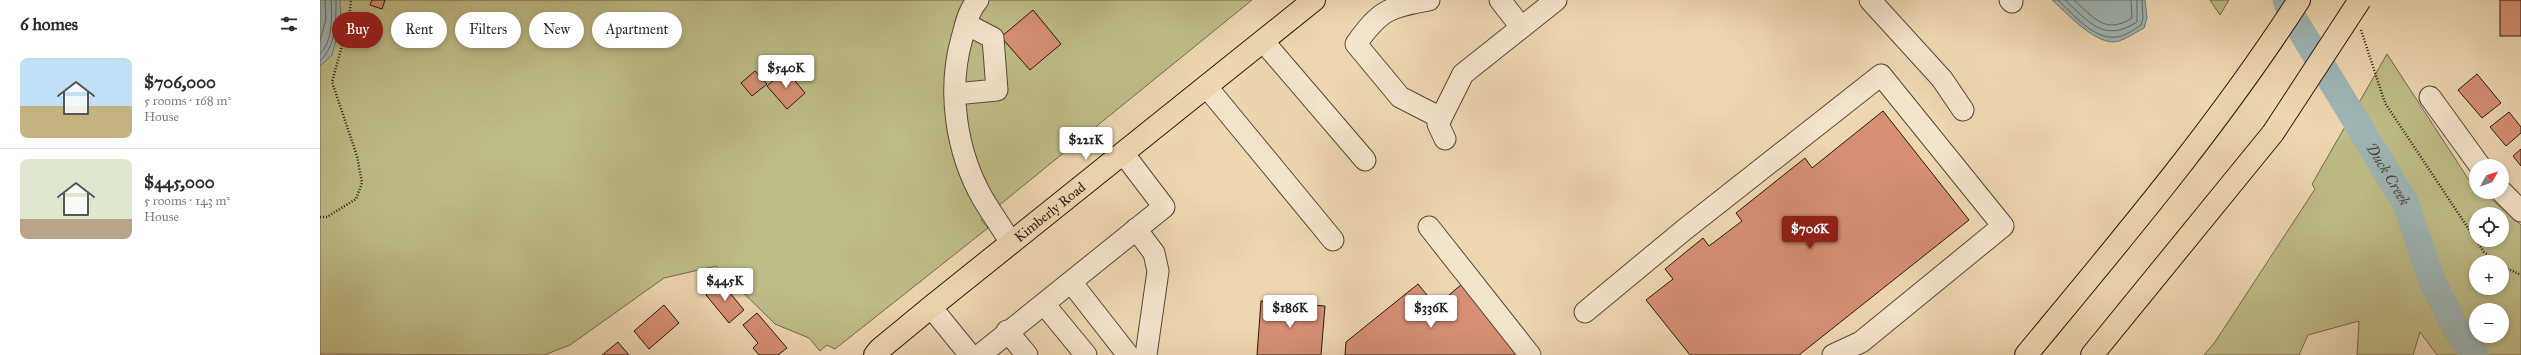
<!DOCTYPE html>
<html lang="en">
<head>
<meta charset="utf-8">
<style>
	body { margin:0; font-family:"IM FELL Great Primer",serif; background:#f2f2f3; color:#2b2b33; height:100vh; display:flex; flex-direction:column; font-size:15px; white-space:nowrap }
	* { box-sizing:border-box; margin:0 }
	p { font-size:13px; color:#7c7c81 }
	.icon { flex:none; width:22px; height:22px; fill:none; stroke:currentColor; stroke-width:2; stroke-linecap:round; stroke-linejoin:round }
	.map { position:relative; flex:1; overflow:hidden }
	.drawer { display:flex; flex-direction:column; background:#fff; width:320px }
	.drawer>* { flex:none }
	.banner { position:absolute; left:12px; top:12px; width:380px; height:36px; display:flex; gap:8px }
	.needle { width:26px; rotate:50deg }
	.tools { position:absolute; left:2149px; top:159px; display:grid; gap:8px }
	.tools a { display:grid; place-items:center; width:40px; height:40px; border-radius:50%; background:#fff; box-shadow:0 2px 6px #0003; font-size:20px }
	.price { position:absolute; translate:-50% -34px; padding:0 9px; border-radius:4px; background:#fff; color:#222; font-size:13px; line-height:26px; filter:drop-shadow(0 1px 2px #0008) }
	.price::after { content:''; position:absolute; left:50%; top:24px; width:12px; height:9px; margin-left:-6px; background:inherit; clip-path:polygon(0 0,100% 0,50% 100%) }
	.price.on { background:#8f2418; color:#fff }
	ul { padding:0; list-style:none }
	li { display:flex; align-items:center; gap:12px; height:100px; padding:0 20px }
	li+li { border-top:1px solid #e1e1e2 }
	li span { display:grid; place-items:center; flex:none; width:112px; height:80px; border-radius:8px; color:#555 }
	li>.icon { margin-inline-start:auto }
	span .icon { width:48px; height:48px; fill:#fffc; stroke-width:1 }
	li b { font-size:17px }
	h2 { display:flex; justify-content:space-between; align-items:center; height:48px; padding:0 20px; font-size:17px }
	.tag { padding:0 14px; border-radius:18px; background:#fff; box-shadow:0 2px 6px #0003; font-size:14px; line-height:36px }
	.tag.on { background:#8f2418; color:#fff }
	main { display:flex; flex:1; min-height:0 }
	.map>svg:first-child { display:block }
	.green { fill:#bebc87; stroke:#746b4b; fill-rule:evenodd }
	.water { fill:#9eb6b6; stroke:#6f7873 }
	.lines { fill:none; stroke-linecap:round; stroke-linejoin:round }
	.shore { stroke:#646862; stroke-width:1 }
	.river { stroke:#9eb6b6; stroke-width:27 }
	.building { fill:#d68f74; stroke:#291a0f }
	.minor-casing { stroke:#5a4937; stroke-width:23 }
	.major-casing { stroke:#291a0f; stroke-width:24 }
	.highway-casing { stroke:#291a0f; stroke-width:24 }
	.path { stroke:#291a0f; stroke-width:2.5; stroke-dasharray:1 2; stroke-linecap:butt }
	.minor { stroke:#f3e4cc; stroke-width:21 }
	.major { stroke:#edd6b0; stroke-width:22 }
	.highway { stroke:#edd6b0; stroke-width:22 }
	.highway-bridge-casing { stroke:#291a0f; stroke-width:24; stroke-linecap:butt }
	.highway-bridge { stroke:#edd6b0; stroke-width:22 }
	.labels { text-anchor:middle; stroke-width:3; stroke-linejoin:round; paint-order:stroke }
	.street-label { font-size:14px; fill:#291a0f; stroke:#f3e4cc }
	.water-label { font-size:15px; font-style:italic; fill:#4c4941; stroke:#f3e4cc }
</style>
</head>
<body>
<main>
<section class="drawer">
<h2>6 homes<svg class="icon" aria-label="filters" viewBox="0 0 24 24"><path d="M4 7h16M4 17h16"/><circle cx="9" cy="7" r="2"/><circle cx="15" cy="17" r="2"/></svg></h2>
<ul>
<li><span style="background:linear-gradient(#bfe0f5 60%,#c2b280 0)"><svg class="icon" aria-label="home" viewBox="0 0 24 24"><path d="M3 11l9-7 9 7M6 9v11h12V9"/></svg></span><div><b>$706,000</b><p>5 rooms · 168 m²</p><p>House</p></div></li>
<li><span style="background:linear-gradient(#dfe7d0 75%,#b9a48a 0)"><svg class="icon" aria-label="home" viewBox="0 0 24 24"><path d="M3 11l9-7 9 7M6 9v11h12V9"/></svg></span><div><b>$445,000</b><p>5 rooms · 143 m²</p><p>House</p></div></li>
</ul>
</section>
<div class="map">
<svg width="2201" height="355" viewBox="0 0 2201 355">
	<rect width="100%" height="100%" fill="#edd6b0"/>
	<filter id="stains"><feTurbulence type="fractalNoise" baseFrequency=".005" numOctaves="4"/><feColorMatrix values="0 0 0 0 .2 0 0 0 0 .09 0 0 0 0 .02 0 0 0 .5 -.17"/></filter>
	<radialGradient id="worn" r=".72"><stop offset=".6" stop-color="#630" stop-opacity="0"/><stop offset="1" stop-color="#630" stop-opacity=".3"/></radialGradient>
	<g class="green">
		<polygon points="0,0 932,0 661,220 668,228 515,349 507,345 500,351 489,338 455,324 396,266 344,278 250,345 224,355 0,354"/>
		<polygon points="1890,0 1909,0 1900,15"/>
		<path d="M2067,54L2149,180L2156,186V192H2163L2201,225V355H2117L2100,332L2093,355H2037L2039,321L1988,335L1979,355H1884L1895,342L1995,189L1992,184ZM2156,214H2182V240H2156ZM2156,262H2182V288H2156ZM2156,310H2182V336H2156Z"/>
	</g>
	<g class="water">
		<polygon points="0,0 20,0 21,21 12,55 0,66"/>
		<path d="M1732,0H1825L1827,18L1824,28C1816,32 1808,38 1799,41C1778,48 1747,13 1732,0Z"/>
	</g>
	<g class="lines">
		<g class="shore">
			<path d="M1738,0C1753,14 1774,40 1796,37C1804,37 1815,29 1821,25L1823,18L1822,0"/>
			<path d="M1745,0C1770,23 1784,43 1817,22V0"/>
			<path d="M1754,0C1774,18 1785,35 1812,18L1811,0"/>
			<polyline points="0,41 6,19 5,0"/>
			<path d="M0,54C13,42 12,16 11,0"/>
			<path d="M0,61C16,46 16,21 16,0"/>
		</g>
		<path class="river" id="s1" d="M1966,0L1972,16L2085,202L2112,281L2138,332L2155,355"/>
	</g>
	<g class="building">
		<polygon points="52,0 65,0 62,9 50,5"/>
		<rect x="2180" y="0" width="21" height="36"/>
		<polygon points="713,10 741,44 710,70 681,37"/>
		<polygon points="466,70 485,93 467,109 447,86"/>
		<polygon points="435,71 447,84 432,96 421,83"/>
		<polygon points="2157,74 2181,103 2162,118 2138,90"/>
		<polygon points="1563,111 1649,220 1479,355 1370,355 1326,300 1353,279 1345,269 1383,238 1389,246 1422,221 1416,213 1485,158 1492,168"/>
		<polygon points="2189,112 2201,127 2201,133 2186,146 2170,127"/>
		<polygon points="2201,149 2201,166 2193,156"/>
		<polygon points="401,282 424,310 409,323 386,295"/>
		<polygon points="1098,284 1116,306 1142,284 1197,355 1025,355 1026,342"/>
		<polygon points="941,301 1005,306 1001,355 937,355"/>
		<polygon points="344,305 359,323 329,349 314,331"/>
		<polygon points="437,313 467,348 458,355 439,355 433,348 438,343 423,325"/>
		<polygon points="298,342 309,355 282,355"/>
	</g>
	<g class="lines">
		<g class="minor-casing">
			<g id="minor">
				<path d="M658,0C648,11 646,24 642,38C627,90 636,152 663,199C672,214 682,228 691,243"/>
				<path d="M1109,0C1069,7 1060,10 1036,44L1080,97L1121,118"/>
				<polyline points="1180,0 1201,27"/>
				<polyline points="1550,0 1622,79 1643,110"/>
				<polyline points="1690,0 1692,2"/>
				<polyline points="943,41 1045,160"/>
				<polyline points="886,86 1013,240"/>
				<polyline points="635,94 677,90 673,38 646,24"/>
				<polyline points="2110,97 2160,166"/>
				<polyline points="1125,139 1118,124 1143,74 1236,0"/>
				<polyline points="2182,192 2201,211"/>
				<polyline points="1109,227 1210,355"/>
				<polyline points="816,229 834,253 838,271 826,355"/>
				<polyline points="751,282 808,355"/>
				<polyline points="724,304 766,355"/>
				<polyline points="611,307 650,355"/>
				<polyline points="1265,312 1364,230 1561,75 1683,226 1541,342 1513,355"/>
				<polyline points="687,331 707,355"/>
				<polyline points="660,355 844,207 803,153"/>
			</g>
		</g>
		<g class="major-casing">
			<g id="major">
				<path id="s2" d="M555,355L560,349L611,307L994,0"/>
			</g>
		</g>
		<g class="highway-casing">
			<g id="highway">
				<path d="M1706,355C1802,239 1897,127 1979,0"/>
				<polyline points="1772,355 1953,133"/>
			</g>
		</g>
		<g class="path">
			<polyline points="2041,30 2065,103 2164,252 2177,262"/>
			<polyline points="0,217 7,217 36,199 42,183 37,156 12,82 29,20 31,0"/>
			<polyline points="2182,266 2201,275"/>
		</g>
		<use href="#minor" class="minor"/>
		<use href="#major" class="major"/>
		<use href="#highway" class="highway"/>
		<g class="highway-bridge-casing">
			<polyline id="highway-bridge" points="1953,133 2040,0"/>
		</g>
		<use href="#highway-bridge" class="highway-bridge"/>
	</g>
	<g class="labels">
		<g class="street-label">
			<text dy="5" stroke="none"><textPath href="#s2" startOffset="226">Kimberly Road</textPath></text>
		</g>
		<g class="water-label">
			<text dy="5" stroke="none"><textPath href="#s1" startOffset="202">Duck Creek</textPath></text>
		</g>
	</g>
	<rect width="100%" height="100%" filter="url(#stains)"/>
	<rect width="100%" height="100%" fill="url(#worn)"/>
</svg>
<div class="tools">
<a><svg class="needle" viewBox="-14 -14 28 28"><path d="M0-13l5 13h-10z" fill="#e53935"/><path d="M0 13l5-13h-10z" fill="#7c7c81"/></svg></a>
<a><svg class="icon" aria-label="locate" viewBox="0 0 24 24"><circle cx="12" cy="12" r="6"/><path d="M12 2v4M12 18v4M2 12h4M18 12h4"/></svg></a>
<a>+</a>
<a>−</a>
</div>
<b class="price" style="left:466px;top:89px">$540K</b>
<b class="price" style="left:766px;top:161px">$221K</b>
<b class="price on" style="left:1490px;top:250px">$706K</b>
<b class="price" style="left:405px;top:302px">$445K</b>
<b class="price" style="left:970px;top:329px">$186K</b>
<b class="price" style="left:1111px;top:329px">$336K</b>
<div class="banner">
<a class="tag on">Buy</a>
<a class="tag">Rent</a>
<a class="tag">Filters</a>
<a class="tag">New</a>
<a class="tag">Apartment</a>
</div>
</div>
</main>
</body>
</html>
